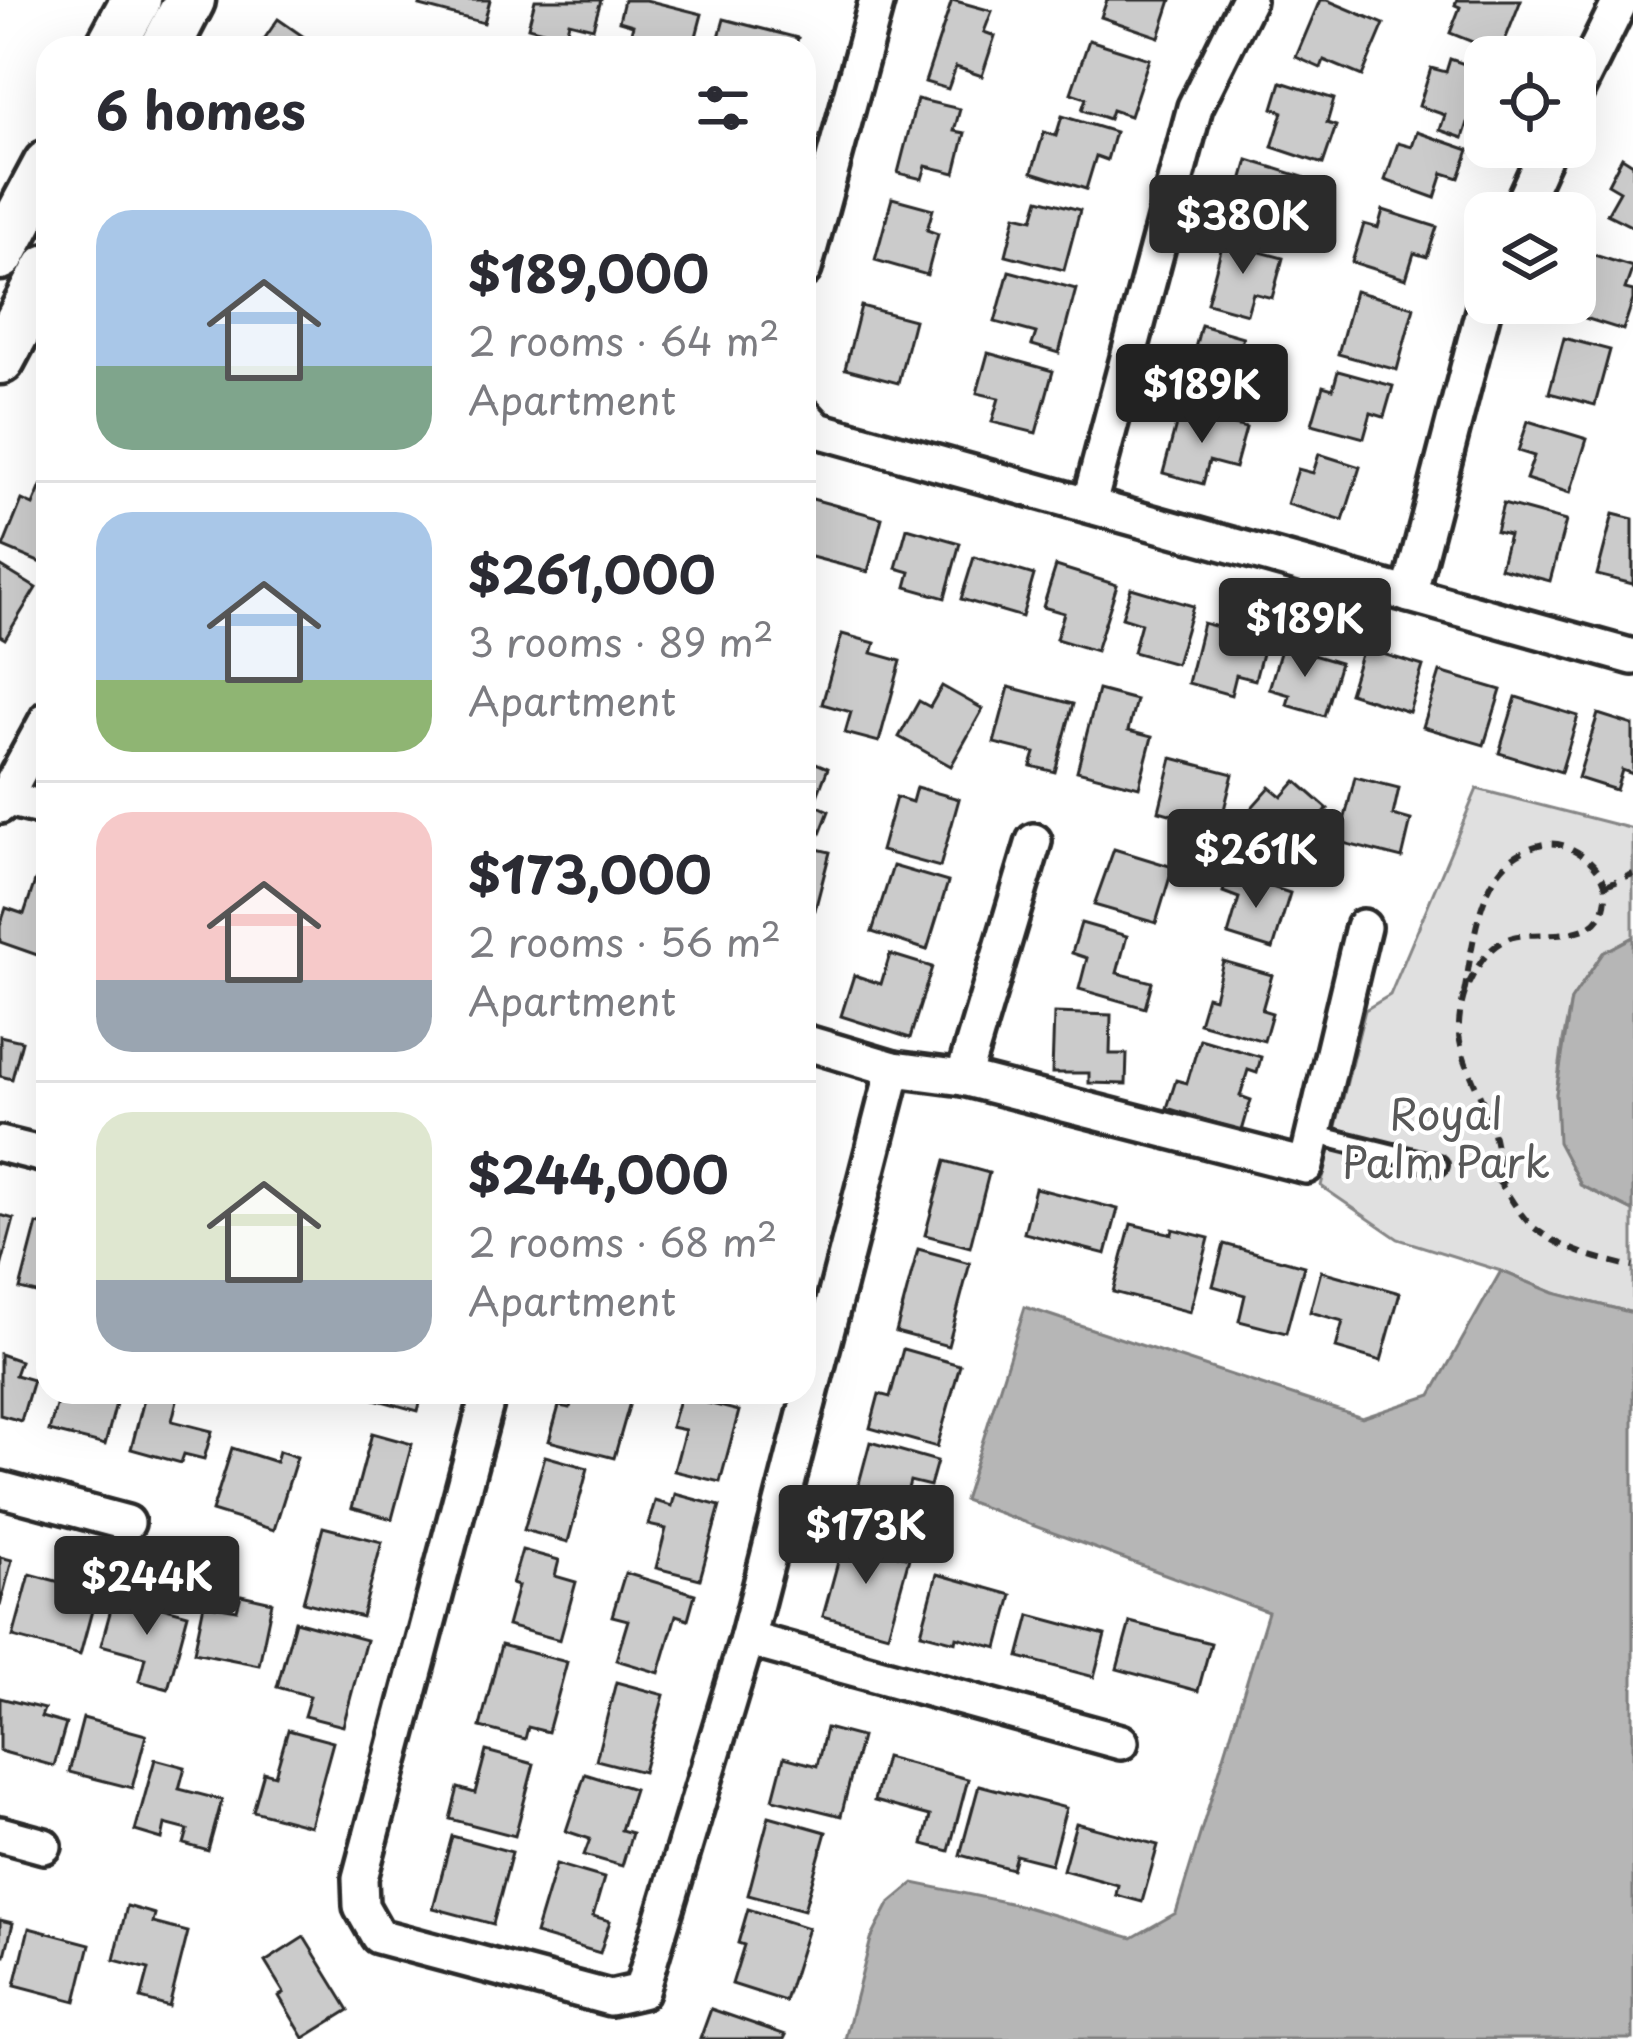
<!DOCTYPE html>
<html lang="en">
<head>
<meta charset="utf-8">
<style>
	body { margin:0; font-family:"Playpen Sans",sans-serif; background:#f2f2f3; color:#2b2b33; height:100vh; display:flex; flex-direction:column; font-size:45px; white-space:nowrap }
	* { box-sizing:border-box; margin:0 }
	p { font-size:39px; color:#7c7c81 }
	.icon { flex:none; width:66px; height:66px; fill:none; stroke:currentColor; stroke-width:2; stroke-linecap:round; stroke-linejoin:round }
	.map { position:relative; flex:1; overflow:hidden }
	.side { position:absolute; left:36px; top:36px; width:780px; height:1368px; display:flex; flex-direction:column; background:#fff; border-radius:36px; box-shadow:0 12px 48px #0002 }
	.side>* { flex:none }
	.buttons { position:absolute; left:1464px; top:36px; display:grid; gap:24px }
	.buttons a { display:grid; place-items:center; width:132px; height:132px; border-radius:24px; background:#fff; box-shadow:0 12px 48px #0002; font-size:60px }
	.price { position:absolute; translate:-50% -102px; padding:0 27px; border-radius:12px; background:#2b2b2b; color:#fff; font-size:39px; line-height:78px; filter:drop-shadow(0 3px 6px #0008) }
	.price::after { content:''; position:absolute; left:50%; top:72px; width:36px; height:27px; margin-left:-18px; background:inherit; clip-path:polygon(0 0,100% 0,50% 100%) }
	.price.current { background:#222; color:#fff }
	ul { padding:0; list-style:none }
	li { display:flex; align-items:center; gap:36px; height:300px; padding:0 60px }
	li+li { border-top:3px solid #e1e1e2 }
	li span { display:grid; place-items:center; flex:none; width:336px; height:240px; border-radius:36px; color:#555 }
	li>.icon { margin-inline-start:auto }
	span .icon { width:144px; height:144px; fill:#fffc; stroke-width:1 }
	li b { font-size:51px }
	h2 { display:flex; justify-content:space-between; align-items:center; height:144px; padding:0 60px; font-size:51px }
	.map>svg:first-child { display:block }
	.green { fill:#e0e0e0; stroke:#868686; stroke-width:3 }
	.water { fill:#b6b6b6; stroke:#7e7e7e; stroke-width:3 }
	.building { fill:#cbcbcb; stroke:#2b2b2b; stroke-width:3 }
	.lines { fill:none; stroke-linecap:round; stroke-linejoin:round }
	.lane-casing { stroke:#2b2b2b; stroke-width:26 }
	.street-casing { stroke:#2b2b2b; stroke-width:42 }
	.secondary-casing { stroke:#2b2b2b; stroke-width:57 }
	.path { stroke:#2b2b2b; stroke-width:6; stroke-dasharray:12 9; stroke-linecap:butt }
	.lane { stroke:#fff; stroke-width:16 }
	.street { stroke:#fff; stroke-width:33 }
	.secondary { stroke:#fff; stroke-width:48 }
	.labels { text-anchor:middle; stroke-width:9; stroke-linejoin:round; paint-order:stroke }
	.park-label { font-size:42px; fill:#585858; stroke:#fff }
</style>
</head>
<body>
<div class="map">
<svg width="1633" height="2039" viewBox="0 0 1633 2039">
	<rect width="100%" height="100%" fill="#fff"/>
	<filter id="ink" filterUnits="userSpaceOnUse"><feTurbulence type="fractalNoise" baseFrequency=".00833" numOctaves="2"/><feDisplacementMap in="SourceGraphic" scale="24" xChannelSelector="R" yChannelSelector="G"/><feConvolveMatrix kernelMatrix="1 2 1 2 8 2 1 2 1" color-interpolation-filters="sRGB"/></filter>
	<g filter="url(#ink)">
		<polygon class="green" points="1477,789 1633,829 1633,937 1603,953 1571,1000 1563,1041 1556,1094 1580,1185 1633,1211 1633,1313 1554,1293 1501,1271 1398,1239 1321,1186 1365,1010 1390,995"/>
		<g class="water">
			<polygon points="1633,937 1633,1211 1581,1185 1558,1142 1556,1094 1571,1000 1603,953"/>
			<polygon points="1501,1271 1554,1293 1633,1313 1633,2039 845,2039 871,1939 889,1904 914,1883 1019,1905 1132,1938 1176,1913 1268,1612 964,1500 1025,1307 1362,1418 1431,1395"/>
		</g>
		<g class="building">
			<polygon points="422,0 490,0 484,23 420,6"/>
			<polygon points="535,0 601,0 593,28 569,22 565,37 528,27"/>
			<polygon points="624,0 646,0 702,14 693,48 627,48 633,25 619,21"/>
			<polygon points="952,0 992,11 984,32 995,36 982,76 956,67 948,89 925,82"/>
			<polygon points="1107,0 1171,0 1159,37 1101,17"/>
			<polygon points="1320,0 1327,0 1384,24 1362,76 1324,60 1321,68 1296,57"/>
			<polygon points="1457,0 1521,0 1500,53 1450,33 1460,7 1455,5"/>
			<polygon points="278,19 320,48 258,48"/>
			<polygon points="724,19 798,38 795,48 716,48"/>
			<polygon points="1089,40 1149,59 1130,116 1112,110 1109,119 1082,110 1086,98 1071,93"/>
			<polygon points="1450,59 1485,71 1485,104 1475,101 1463,138 1440,130 1445,115 1419,106 1431,68 1446,72"/>
			<polygon points="1281,82 1334,99 1327,123 1336,126 1323,164 1272,147 1283,112 1273,108"/>
			<polygon points="917,99 960,109 954,131 965,133 955,173 926,166 922,179 898,173"/>
			<polygon points="1062,116 1115,132 1107,160 1096,156 1086,189 1032,172 1044,132 1056,136"/>
			<polygon points="1417,132 1469,150 1459,178 1443,173 1435,198 1385,180 1398,143 1412,147"/>
			<polygon points="1622,157 1633,164 1633,227 1607,214 1620,191 1608,184"/>
			<polygon points="1248,160 1303,177 1296,199 1307,202 1295,241 1243,224 1253,192 1240,188"/>
			<polygon points="892,198 933,209 927,230 938,234 927,275 875,260"/>
			<polygon points="1039,199 1080,210 1064,270 1006,255 1016,215 1033,219"/>
			<polygon points="1383,210 1437,227 1427,257 1414,253 1406,279 1352,262 1364,224 1378,228"/>
			<polygon points="1223,242 1283,258 1272,298 1253,293 1247,314 1207,303"/>
			<polygon points="1578,250 1633,267 1625,289 1633,291 1633,300 1623,330 1572,314 1583,281 1575,278"/>
			<polygon points="1009,271 1076,289 1059,353 1032,345 1036,333 995,322"/>
			<polygon points="1355,291 1414,307 1397,370 1338,354"/>
			<polygon points="861,306 914,320 898,383 845,369"/>
			<polygon points="1201,325 1243,337 1237,359 1249,363 1239,401 1185,386"/>
			<polygon points="1564,338 1610,350 1595,405 1549,393"/>
			<polygon points="988,353 1053,371 1036,433 992,422 999,398 977,393"/>
			<polygon points="1338,371 1393,386 1384,417 1371,413 1364,438 1312,424 1323,386 1333,389"/>
			<polygon points="1180,410 1246,428 1235,468 1209,461 1203,484 1163,473"/>
			<polygon points="1528,421 1587,439 1570,493 1526,479 1534,456 1518,451"/>
			<polygon points="1319,454 1360,467 1343,521 1287,504 1298,469 1313,473"/>
			<polygon points="41,486 48,489 48,566 3,547 22,500 33,505"/>
			<polygon points="805,497 882,518 868,572 804,555"/>
			<polygon points="1503,504 1566,521 1550,581 1500,568 1509,535 1496,532"/>
			<polygon points="1613,514 1633,519 1633,584 1597,575"/>
			<polygon points="907,528 960,543 945,598 906,587 910,572 896,568"/>
			<polygon points="974,557 1034,575 1022,617 961,599"/>
			<polygon points="0,566 36,588 5,639 0,636"/>
			<polygon points="1056,566 1117,585 1096,651 1056,639 1064,613 1043,607"/>
			<polygon points="1131,588 1193,606 1176,664 1133,652 1141,623 1122,617"/>
			<polygon points="1244,620 1269,627 1255,680 1236,675 1231,695 1188,683 1203,623 1241,633"/>
			<polygon points="842,634 875,643 872,653 901,661 879,742 845,733 851,712 822,704"/>
			<polygon points="1282,646 1340,663 1324,716 1287,705 1290,695 1269,689"/>
			<polygon points="1363,648 1423,666 1409,712 1349,693"/>
			<polygon points="1440,672 1501,690 1484,745 1423,727"/>
			<polygon points="942,686 983,709 951,766 899,737 919,701 930,707"/>
			<polygon points="1009,687 1073,704 1055,772 1031,766 1035,753 994,743"/>
			<polygon points="1098,690 1136,700 1128,731 1152,737 1139,787 1077,771"/>
			<polygon points="1516,697 1578,716 1561,772 1499,753"/>
			<polygon points="1598,714 1633,725 1633,774 1622,770 1616,790 1578,778"/>
			<polygon points="804,758 828,768 814,804 829,811 820,834 804,828"/>
			<polygon points="1172,758 1233,774 1215,845 1183,837 1187,819 1159,811"/>
			<polygon points="1355,777 1399,788 1393,815 1411,820 1402,858 1339,842"/>
			<polygon points="1296,781 1328,809 1290,852 1246,814 1270,787 1282,797"/>
			<polygon points="916,787 959,799 940,867 881,851 896,797 912,802"/>
			<polygon points="804,846 830,852 815,910 804,907"/>
			<polygon points="1114,849 1173,867 1156,923 1094,905"/>
			<polygon points="893,866 948,882 927,950 872,932"/>
			<polygon points="1229,873 1290,893 1273,949 1228,935 1239,898 1223,892"/>
			<polygon points="35,881 48,885 48,941 43,957 0,942 0,926 6,908 24,914"/>
			<polygon points="1081,923 1127,936 1117,973 1152,982 1145,1008 1079,989 1087,958 1072,953"/>
			<polygon points="890,954 932,967 910,1038 841,1016 854,975 881,984"/>
			<polygon points="1223,961 1272,975 1262,1010 1272,1013 1264,1041 1199,1023 1207,996 1214,998"/>
			<polygon points="1054,1013 1111,1015 1110,1054 1127,1054 1126,1084 1089,1083 1089,1073 1052,1073"/>
			<polygon points="0,1036 22,1041 12,1079 0,1076"/>
			<polygon points="1200,1039 1261,1057 1257,1073 1248,1070 1240,1096 1251,1100 1242,1131 1167,1108 1176,1080 1187,1083"/>
			<polygon points="945,1161 989,1173 970,1247 925,1235"/>
			<polygon points="1035,1188 1118,1209 1106,1254 1024,1233"/>
			<polygon points="0,1215 14,1219 0,1271"/>
			<polygon points="37,1224 48,1227 48,1296 20,1289"/>
			<polygon points="1131,1224 1172,1234 1173,1229 1209,1238 1190,1312 1113,1292"/>
			<polygon points="1224,1244 1304,1266 1286,1333 1239,1321 1245,1295 1213,1286"/>
			<polygon points="918,1249 970,1263 948,1346 896,1332"/>
			<polygon points="1321,1271 1400,1293 1381,1361 1336,1348 1343,1321 1310,1312"/>
			<polygon points="903,1349 960,1365 937,1447 870,1428 879,1394 890,1397"/>
			<polygon points="0,1354 20,1361 15,1375 33,1380 21,1421 0,1415"/>
			<polygon points="60,1392 119,1392 105,1445 49,1431"/>
			<polygon points="146,1392 179,1392 172,1421 212,1431 204,1459 184,1454 181,1463 131,1449"/>
			<polygon points="375,1392 423,1392 418,1411 374,1399"/>
			<polygon points="574,1392 633,1392 614,1458 549,1441 559,1406 570,1408"/>
			<polygon points="680,1396 739,1411 720,1482 674,1471 685,1430 671,1427"/>
			<polygon points="372,1433 412,1444 392,1519 352,1508"/>
			<polygon points="870,1442 937,1461 930,1486 910,1481 894,1541 847,1528"/>
			<polygon points="232,1448 276,1462 279,1451 297,1457 274,1530 212,1511"/>
			<polygon points="545,1456 588,1468 568,1542 524,1530"/>
			<polygon points="675,1494 720,1506 700,1579 656,1568 666,1529 648,1525 655,1501 672,1506"/>
			<polygon points="323,1527 382,1542 362,1617 303,1602"/>
			<polygon points="844,1540 909,1558 888,1634 823,1616"/>
			<polygon points="522,1550 559,1560 555,1576 576,1582 560,1640 507,1626 518,1586 512,1584"/>
			<polygon points="0,1557 12,1560 0,1606"/>
			<polygon points="625,1573 695,1594 688,1619 676,1615 659,1673 616,1660 628,1620 612,1616"/>
			<polygon points="30,1574 97,1592 80,1655 13,1637"/>
			<polygon points="937,1574 1012,1595 998,1648 957,1637 956,1642 921,1633"/>
			<polygon points="241,1595 272,1602 259,1665 194,1652 204,1604 237,1610"/>
			<polygon points="114,1598 158,1610 159,1606 188,1614 168,1689 139,1681 145,1657 101,1645"/>
			<polygon points="1030,1615 1105,1635 1094,1677 1019,1657"/>
			<polygon points="295,1621 366,1640 343,1726 304,1716 310,1696 277,1687"/>
			<polygon points="1130,1622 1211,1643 1198,1691 1117,1669"/>
			<polygon points="501,1645 567,1662 548,1732 528,1727 525,1739 480,1727"/>
			<polygon points="616,1682 664,1695 643,1772 596,1760"/>
			<polygon points="0,1698 44,1709 41,1717 66,1724 54,1766 0,1751"/>
			<polygon points="83,1718 146,1735 132,1788 69,1772"/>
			<polygon points="826,1728 861,1737 841,1816 773,1799 784,1757 817,1766"/>
			<polygon points="288,1730 333,1742 310,1826 253,1811 264,1772 275,1775"/>
			<polygon points="486,1751 534,1764 515,1836 450,1819 458,1788 475,1793"/>
			<polygon points="885,1757 968,1779 949,1851 923,1844 930,1816 874,1801"/>
			<polygon points="155,1759 185,1767 179,1789 222,1800 208,1851 184,1844 188,1830 165,1824 162,1839 135,1831"/>
			<polygon points="585,1774 634,1789 621,1830 632,1833 622,1866 584,1855 590,1839 566,1831"/>
			<polygon points="979,1785 1066,1808 1051,1864 1016,1855 1012,1869 960,1855"/>
			<polygon points="769,1816 826,1832 804,1910 748,1895"/>
			<polygon points="1076,1823 1158,1845 1142,1902 1116,1895 1118,1885 1063,1870"/>
			<polygon points="452,1836 512,1852 493,1924 433,1908"/>
			<polygon points="556,1864 604,1878 593,1916 610,1921 600,1953 535,1934"/>
			<polygon points="127,1906 155,1914 153,1923 188,1932 169,2007 141,1999 149,1969 114,1960"/>
			<polygon points="748,1909 808,1928 785,2001 732,1984 744,1945 738,1943"/>
			<polygon points="0,1920 13,1923 5,1955 0,1954"/>
			<polygon points="29,1928 90,1944 76,2001 15,1985"/>
			<polygon points="304,1937 349,2010 304,2038 279,1996 284,1993 265,1962"/>
			<polygon points="711,2009 786,2035 784,2039 700,2039"/>
		</g>
		<g class="lines">
			<g class="lane-casing">
				<polyline id="lane" points="1313,1134 1438,1165"/>
			</g>
			<g class="street-casing">
				<g id="street">
					<polyline points="1575,93 1621,0"/>
					<polyline points="1518,213 1548,147"/>
					<polyline points="804,269 877,0"/>
					<polyline points="804,415 818,430 1633,657"/>
					<polyline points="1089,504 1195,107 1248,0"/>
					<polyline points="1409,595 1485,303"/>
					<polyline points="0,797 48,809"/>
					<polyline points="0,806 48,718"/>
					<polyline points="804,1042 894,1069 963,1078 1306,1166 1363,927"/>
					<polyline points="963,1078 1034,841"/>
					<polyline points="0,1144 48,1156"/>
					<polyline points="489,1392 360,1878 361,1906 378,1936 610,1998 641,1991 747,1639 894,1069"/>
					<polyline points="0,1489 127,1523"/>
					<polyline points="747,1639 1121,1742"/>
					<polyline points="0,1834 44,1846"/>
				</g>
			</g>
			<g class="secondary-casing">
				<g id="secondary">
					<polyline points="110,48 136,0"/>
					<polyline points="165,48 190,0"/>
					<polyline points="0,255 48,165"/>
					<polyline points="0,359 48,269"/>
				</g>
			</g>
			<g class="path">
				<polyline points="1606,885 1633,874"/>
				<path d="M1464,993C1474,944 1477,870 1528,849C1543,842 1557,841 1572,849C1587,856 1605,873 1606,890C1608,948 1545,929 1513,937C1490,944 1480,962 1470,981C1462,996 1458,1018 1459,1035C1463,1064 1477,1086 1487,1112C1495,1135 1498,1161 1503,1184"/>
				<path d="M1457,1166C1505,1168 1502,1194 1528,1222C1533,1228 1544,1235 1551,1239C1576,1254 1605,1260 1633,1267"/>
			</g>
			<use href="#lane" class="lane"/>
			<use href="#street" class="street"/>
			<use href="#secondary" class="secondary"/>
		</g>
	</g>
	<g class="labels">
		<g class="park-label">
			<text x="1446" y="1130">Royal<tspan x="1446" dy="48">Palm Park</tspan></text>
		</g>
	</g>
</svg>
<div class="buttons">
<a><svg class="icon" aria-label="locate" viewBox="0 0 24 24"><circle cx="12" cy="12" r="6"/><path d="M12 2v4M12 18v4M2 12h4M18 12h4"/></svg></a>
<a><svg class="icon" aria-label="layers" viewBox="0 0 24 24"><path d="M12 4l9 5-9 5-9-5zM3 14l9 5 9-5"/></svg></a>
</div>
<b class="price" style="left:1243px;top:277px">$380K</b>
<b class="price current" style="left:1202px;top:446px">$189K</b>
<b class="price" style="left:1305px;top:680px">$189K</b>
<b class="price" style="left:1256px;top:911px">$261K</b>
<b class="price" style="left:866px;top:1587px">$173K</b>
<b class="price" style="left:147px;top:1638px">$244K</b>
<section class="side">
<h2>6 homes<svg class="icon" aria-label="filters" viewBox="0 0 24 24"><path d="M4 7h16M4 17h16"/><circle cx="9" cy="7" r="2"/><circle cx="15" cy="17" r="2"/></svg></h2>
<ul>
<li><span style="background:linear-gradient(#a9c7e8 65%,#7fa58c 0)"><svg class="icon" aria-label="home" viewBox="0 0 24 24"><path d="M3 11l9-7 9 7M6 9v11h12V9"/></svg></span><div><b>$189,000</b><p>2 rooms · 64 m²</p><p>Apartment</p></div></li>
<li><span style="background:linear-gradient(#a9c7e8 70%,#8fb573 0)"><svg class="icon" aria-label="home" viewBox="0 0 24 24"><path d="M3 11l9-7 9 7M6 9v11h12V9"/></svg></span><div><b>$261,000</b><p>3 rooms · 89 m²</p><p>Apartment</p></div></li>
<li><span style="background:linear-gradient(#f6c9c9 70%,#9aa5b1 0)"><svg class="icon" aria-label="home" viewBox="0 0 24 24"><path d="M3 11l9-7 9 7M6 9v11h12V9"/></svg></span><div><b>$173,000</b><p>2 rooms · 56 m²</p><p>Apartment</p></div></li>
<li><span style="background:linear-gradient(#dfe7d0 70%,#9aa5b1 0)"><svg class="icon" aria-label="home" viewBox="0 0 24 24"><path d="M3 11l9-7 9 7M6 9v11h12V9"/></svg></span><div><b>$244,000</b><p>2 rooms · 68 m²</p><p>Apartment</p></div></li>
</ul>
</section>
</div>
</body>
</html>
